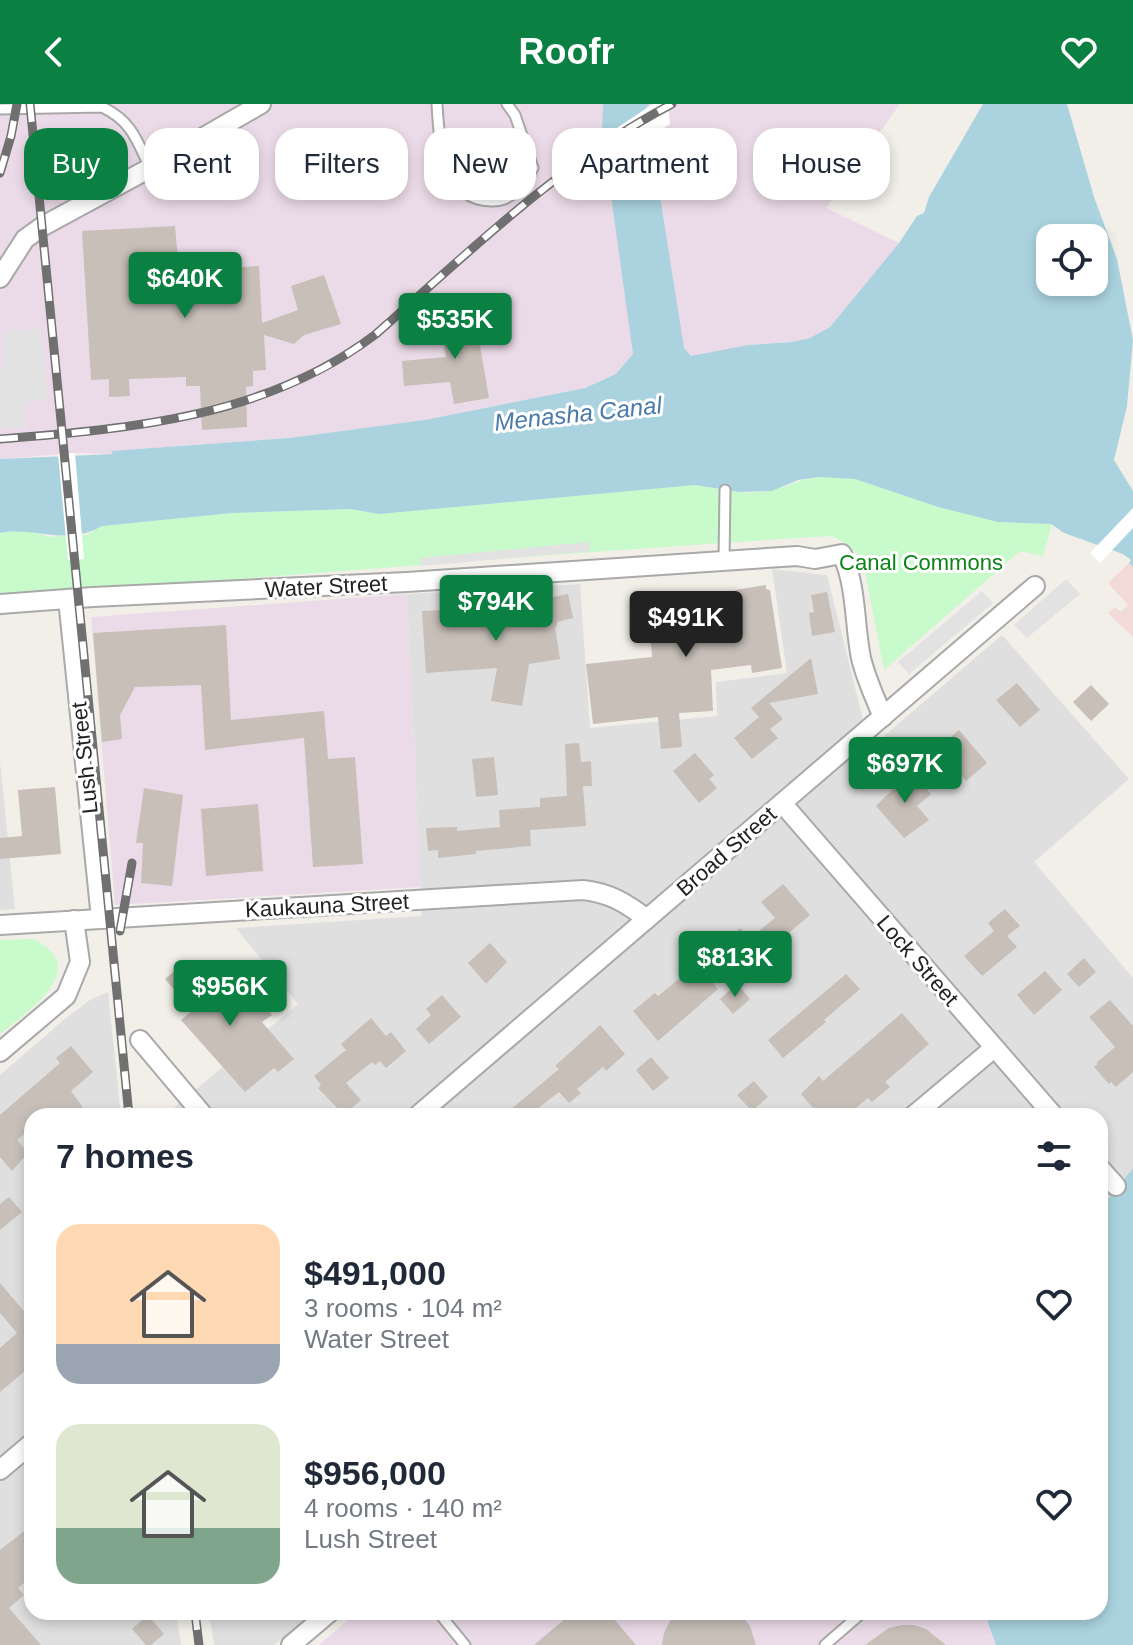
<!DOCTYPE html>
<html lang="en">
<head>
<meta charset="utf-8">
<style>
	body { margin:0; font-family:Arial,sans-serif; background:#f6f6f7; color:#1f2937; height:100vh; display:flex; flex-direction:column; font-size:30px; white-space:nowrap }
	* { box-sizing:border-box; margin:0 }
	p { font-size:26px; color:#747a83 }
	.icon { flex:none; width:44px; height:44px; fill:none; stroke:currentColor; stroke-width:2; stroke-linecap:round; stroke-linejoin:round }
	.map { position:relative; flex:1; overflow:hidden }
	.details { position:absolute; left:24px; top:1004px; width:1084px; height:512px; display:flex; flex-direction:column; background:#fff; border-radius:24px; box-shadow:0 4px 12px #0003 }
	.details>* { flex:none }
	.guide { position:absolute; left:24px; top:24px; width:1086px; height:72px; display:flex; gap:16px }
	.fabs { position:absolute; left:1036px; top:120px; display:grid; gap:16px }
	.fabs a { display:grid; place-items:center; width:72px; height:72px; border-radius:16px; background:#fff; box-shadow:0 4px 12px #0003; font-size:40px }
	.price { position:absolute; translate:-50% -68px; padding:0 18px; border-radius:8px; background:#0b8043; color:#fff; font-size:26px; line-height:52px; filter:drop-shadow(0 2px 4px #0008) }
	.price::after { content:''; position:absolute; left:50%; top:48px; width:24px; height:18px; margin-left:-12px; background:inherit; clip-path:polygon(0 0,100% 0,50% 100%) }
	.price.active { background:#222; color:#fff }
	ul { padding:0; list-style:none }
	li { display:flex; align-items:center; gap:24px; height:200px; padding:0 32px }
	li span { display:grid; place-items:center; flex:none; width:224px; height:160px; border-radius:24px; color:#555 }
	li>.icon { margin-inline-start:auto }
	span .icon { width:96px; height:96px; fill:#fffc; stroke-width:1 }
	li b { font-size:34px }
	h2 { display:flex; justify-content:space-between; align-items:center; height:96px; padding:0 32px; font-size:34px }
	.pill { padding:0 28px; border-radius:24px; background:#fff; box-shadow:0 4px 12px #0003; font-size:28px; line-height:72px }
	.pill.active { background:#0b8043; color:#fff }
	header { display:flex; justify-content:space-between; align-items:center; height:104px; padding:0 32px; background:#0b8043; color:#fff; font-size:36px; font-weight:600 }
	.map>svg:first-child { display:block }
	.residential { fill:#e0dfdf }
	.commercial { fill:#f2dad9 }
	.industrial { fill:#ebdbe8 }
	.park { fill:#c8facc }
	.parking { fill:#e2e2e2 }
	.water { fill:#aad3df; fill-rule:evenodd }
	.pier { fill:#fff }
	.building { fill:#c7bfb8 }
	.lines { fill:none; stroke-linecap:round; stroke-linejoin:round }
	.service-casing { stroke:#a9a9a9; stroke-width:13 }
	.minor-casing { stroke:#a9a9a9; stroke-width:22 }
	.service { stroke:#fff; stroke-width:9 }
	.minor { stroke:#fff; stroke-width:18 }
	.rail-casing { stroke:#707070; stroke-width:9 }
	.rail { stroke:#fff; stroke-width:6; stroke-dasharray:18; stroke-linecap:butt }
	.labels { text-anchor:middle; stroke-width:6; stroke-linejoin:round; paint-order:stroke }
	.park-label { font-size:22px; fill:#0c8416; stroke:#fff }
	.street-label { font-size:22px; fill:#222; stroke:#fff }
	.water-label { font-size:24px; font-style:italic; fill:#4a7aab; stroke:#fff }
</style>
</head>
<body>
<header><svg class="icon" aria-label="back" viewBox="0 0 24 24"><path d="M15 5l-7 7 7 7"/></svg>Roofr<svg class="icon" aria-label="heart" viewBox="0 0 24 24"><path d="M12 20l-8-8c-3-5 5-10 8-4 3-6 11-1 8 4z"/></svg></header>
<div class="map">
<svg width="1133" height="1541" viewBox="0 0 1133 1541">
	<rect width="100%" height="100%" fill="#f2efe9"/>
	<g class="residential">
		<polygon points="772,465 827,471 870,644 1002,531 1129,675 1034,758 1133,874 1133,1064 1104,1100 1100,1099 1100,1012 164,1012 298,900 236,824 422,812 407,490 580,480 590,624 717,612 716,578 787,569"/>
		<polygon points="0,657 15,805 0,806"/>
		<polygon points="108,888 121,1012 32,1012 32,1508 176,1508 181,1541 0,1541 0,971 65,915 90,896"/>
		<polygon points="209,1508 313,1508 274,1541 214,1541"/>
	</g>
	<polygon class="commercial" points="1129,459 1133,463 1133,533 1108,509 1115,503 1121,508 1128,501 1108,479"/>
	<g class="industrial">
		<polygon points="0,0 900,0 826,104 899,139 830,223 810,234 792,238 748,241 690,253 616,270 585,284 424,316 290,334 113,347 115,350 75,349 0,355"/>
		<polygon points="407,490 421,783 115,801 91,513"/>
		<polygon points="357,1508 984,1508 996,1541 319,1541"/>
	</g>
	<g class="park">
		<path d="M818,373L855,375L938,403L1000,418L1052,420L1043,452L1020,447L884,566L864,462C856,446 847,438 830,432C553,449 277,473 0,493V429L3,428L37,427L47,433L87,431L102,422L232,409L350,405L379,410L695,381C720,385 749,393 774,386C789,382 802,375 818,373Z"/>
		<path d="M33,835C94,864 27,908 0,930V836Z"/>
	</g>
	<g class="parking">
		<polygon points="41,224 47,295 24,299 26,323 0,324 0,272 5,256 5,228"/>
		<polygon points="589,438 590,447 421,462 420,454"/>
		<polygon points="1066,475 1080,490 1027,534 1014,521"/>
		<polygon points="982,487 993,499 909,570 898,558"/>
	</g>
	<g class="water">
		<path d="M603,0H649L646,4L684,244L691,252L748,241L792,238L810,234L830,223L899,139L917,112L924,109L929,93L983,0H1067L1094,93L1117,155L1133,236L1127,302L1114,356L1133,387V463L1129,459L1131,456L1123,450L1064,429L1051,420L998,418L938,403L855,375L818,373L798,376L772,387L739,388L695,381L379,410L350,405L232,409L102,422C66,443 37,422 0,429V355L113,350L111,347L290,334L424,316L585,284L616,270L633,250L602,27ZM1050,134H1094V178H1050Z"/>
		<polygon points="1133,1064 1133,1541 996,1541 984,1508 1100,1508 1100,1099 1105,1099"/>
	</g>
	<g class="pier">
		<polygon points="653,0 668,0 670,20 591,70 588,43"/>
		<polygon points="75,349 84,455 68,456 58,350"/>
		<polygon points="1133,404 1133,424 1100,459 1090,449"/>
	</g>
	<g class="building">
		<polygon points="175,122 179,167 259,162 262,219 298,206 291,182 324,171 341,220 304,231 294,240 264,231 266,266 253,267 253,282 246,283 247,323 202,326 200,282 186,282 186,273 129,275 130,292 109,293 109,275 91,276 82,127"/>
		<polygon points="472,198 481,216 476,219 489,294 454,300 450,278 404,282 402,257 446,253 443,235 457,233 446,210"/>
		<polygon points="766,481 766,485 770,486 782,564 752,569 751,561 711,566 713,607 679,609 682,643 661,645 658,613 593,620 586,560 652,553 648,496 736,491 735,486"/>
		<polygon points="827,488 835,528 812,532 809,509 814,508 811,491"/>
		<polygon points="568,490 573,514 557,518 557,522 555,523 560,555 529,560 522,602 491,597 497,564 426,569 422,507 463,505 464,511 540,501 539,496"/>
		<polygon points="226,521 231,616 324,607 328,655 355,653 363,760 313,763 304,634 205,646 201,581 135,583 120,611 122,635 102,638 93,529"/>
		<polygon points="811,554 818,590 769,599 783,615 770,625 778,634 752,655 734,634 759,613 751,604"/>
		<polygon points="1017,579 1040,606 1020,623 996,596"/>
		<polygon points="1091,581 1109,600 1091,617 1073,598"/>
		<polygon points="959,626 987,659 966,677 938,644"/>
		<polygon points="579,639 581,658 591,657 592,682 583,682 586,722 530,726 531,742 476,747 476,750 438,754 438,746 428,747 426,724 457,723 457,727 500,723 499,706 540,703 540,694 567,692 565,640"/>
		<polygon points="695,649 714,671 709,675 717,684 699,699 673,667"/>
		<polygon points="494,653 498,691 476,693 472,655"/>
		<polygon points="910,666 931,690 917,702 929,716 904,734 876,702 894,684 892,681"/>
		<polygon points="55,683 61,750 0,755 0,734 22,732 18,686"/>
		<polygon points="144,684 183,691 172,782 141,779 143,739 136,739"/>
		<polygon points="258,700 263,767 206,772 201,705"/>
		<polygon points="783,780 810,811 769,846 771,849 748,869 722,840 740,824 749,835 775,814 761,798"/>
		<polygon points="1005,805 1020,822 1007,832 1017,843 982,872 964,852 994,827 988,819"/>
		<polygon points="490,839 507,858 486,880 468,859"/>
		<polygon points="1084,854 1096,868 1079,883 1067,870"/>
		<polygon points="188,856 215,888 228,877 248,901 257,893 272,911 262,918 294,955 278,968 274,964 245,988 181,916 192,907 165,875"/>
		<polygon points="697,860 718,885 658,937 633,907 655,889 658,892"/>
		<polygon points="1045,867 1062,886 1034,911 1017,891"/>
		<polygon points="846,870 860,885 824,916 826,918 783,954 768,936"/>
		<polygon points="737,880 750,895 733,910 720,895"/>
		<polygon points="442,891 461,913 429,940 416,925 431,911 426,905"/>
		<polygon points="1110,896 1133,922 1133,968 1116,983 1111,978 1109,980 1094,963 1098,960 1096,959 1115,943 1089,913"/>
		<polygon points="902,909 929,940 885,978 890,983 872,998 868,994 846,1012 820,1012 801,990 819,972 823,977"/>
		<polygon points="371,914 386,932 391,928 406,947 386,964 380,957 375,961 372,958 346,979 361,996 344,1011 318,984 321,981 314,972 346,946 341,940"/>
		<polygon points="600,921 625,950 606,967 603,963 577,985 581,989 569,999 559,988 528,1012 503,1012 559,965 555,962"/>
		<polygon points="71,942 93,968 71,987 89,1012 32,1012 32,1024 17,1036 28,1049 12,1067 0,1053 0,1011 60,959 56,954"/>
		<polygon points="651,953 669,974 653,987 636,966"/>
		<polygon points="754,977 768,993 752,1007 737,991"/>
		<polygon points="9,1093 22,1108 0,1126 0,1100"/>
		<polygon points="0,1179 32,1217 32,1261 0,1288 0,1244 17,1229 0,1209"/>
		<polygon points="32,1421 32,1472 18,1484 24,1491 9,1504 41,1541 0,1541 0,1446"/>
		<polygon points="573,1508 608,1508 636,1541 534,1541"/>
		<polygon points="679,1508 739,1508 750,1522 756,1541 662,1541 664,1529 671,1515"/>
		<polygon points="148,1511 164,1530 151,1541 146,1541 132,1525"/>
		<polygon points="901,1521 914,1521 926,1525 946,1541 865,1541 889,1524"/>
	</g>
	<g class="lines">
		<g class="service-casing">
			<g id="service">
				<path d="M437,0C439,39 443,96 491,97C512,98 524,80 533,64L515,11L507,0"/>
				<path d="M0,5L102,3C132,17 137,37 150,64"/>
				<polyline points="724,457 725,386"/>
				<polyline points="438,1508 465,1541"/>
				<polyline points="825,1541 863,1508"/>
			</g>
		</g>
		<g class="minor-casing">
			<g id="minor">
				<polyline points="0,174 25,135 43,122 150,64 261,0"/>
				<polyline points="68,495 101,814"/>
				<path d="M0,500L93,493L407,478L797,452L815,455L842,450C857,483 854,519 861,554C866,575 875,594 883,613"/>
				<polyline points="782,699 1054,1012"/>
				<path d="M0,821L583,786C610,789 626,799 647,815"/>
				<polyline points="140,936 204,1012"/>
				<polyline points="0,948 66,892 80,858 74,816"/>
				<polyline points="417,1012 1035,482"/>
				<polyline points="913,1012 994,944"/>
				<polyline points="1100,1064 1116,1082"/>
				<polyline points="0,1366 32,1339"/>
				<polyline points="291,1541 330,1508"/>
			</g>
		</g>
		<use href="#service" class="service"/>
		<use href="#minor" class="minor"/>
		<g class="rail-casing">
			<g id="rail">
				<polyline points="30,0 129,1012"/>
				<polyline points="0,69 11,32 17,0"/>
				<path d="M0,335C131,325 267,313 376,230C469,148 561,58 672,0"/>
				<polyline points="120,827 132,759"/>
				<polyline points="195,1508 199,1541"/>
			</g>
		</g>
		<use href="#rail" class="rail"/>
	</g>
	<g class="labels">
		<g class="park-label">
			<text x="921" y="466">Canal Commons</text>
		</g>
		<g class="street-label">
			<text transform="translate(326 482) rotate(-3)" y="8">Water Street</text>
			<text transform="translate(84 654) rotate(-96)" y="8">Lush Street</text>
			<text transform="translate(726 747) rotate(-41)" y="8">Broad Street</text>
			<text transform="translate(327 801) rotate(-3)" y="8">Kaukauna Street</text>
			<text transform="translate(918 856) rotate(49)" y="8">Lock Street</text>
		</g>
		<g class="water-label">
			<text transform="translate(578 310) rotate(-6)" y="8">Menasha Canal</text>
		</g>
	</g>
</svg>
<div class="fabs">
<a><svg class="icon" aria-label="locate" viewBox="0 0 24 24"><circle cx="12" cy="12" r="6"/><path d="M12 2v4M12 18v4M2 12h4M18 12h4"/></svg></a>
</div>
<b class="price" style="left:185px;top:216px">$640K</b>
<b class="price" style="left:455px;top:257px">$535K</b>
<b class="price" style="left:496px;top:539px">$794K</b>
<b class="price active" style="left:686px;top:555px">$491K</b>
<b class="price" style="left:905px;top:701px">$697K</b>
<b class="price" style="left:735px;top:895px">$813K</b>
<b class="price" style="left:230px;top:924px">$956K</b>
<div class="guide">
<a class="pill active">Buy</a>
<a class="pill">Rent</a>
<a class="pill">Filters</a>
<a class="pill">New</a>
<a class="pill">Apartment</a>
<a class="pill">House</a>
</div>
<section class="details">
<h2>7 homes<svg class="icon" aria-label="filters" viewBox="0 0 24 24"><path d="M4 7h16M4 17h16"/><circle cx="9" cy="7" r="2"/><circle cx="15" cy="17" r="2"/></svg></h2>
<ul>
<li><span style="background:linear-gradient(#ffd9b3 75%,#9aa5b1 0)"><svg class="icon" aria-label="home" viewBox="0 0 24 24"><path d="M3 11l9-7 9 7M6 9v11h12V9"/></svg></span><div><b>$491,000</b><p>3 rooms · 104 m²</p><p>Water Street</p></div><svg class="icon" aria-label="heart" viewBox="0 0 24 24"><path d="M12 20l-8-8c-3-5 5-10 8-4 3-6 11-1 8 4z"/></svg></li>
<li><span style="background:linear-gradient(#dfe7d0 65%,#7fa58c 0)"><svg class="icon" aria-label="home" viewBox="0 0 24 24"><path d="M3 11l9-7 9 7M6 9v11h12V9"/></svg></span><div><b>$956,000</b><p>4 rooms · 140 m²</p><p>Lush Street</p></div><svg class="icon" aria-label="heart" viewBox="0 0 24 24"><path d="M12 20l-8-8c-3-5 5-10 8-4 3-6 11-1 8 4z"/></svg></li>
</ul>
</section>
</div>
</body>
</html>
